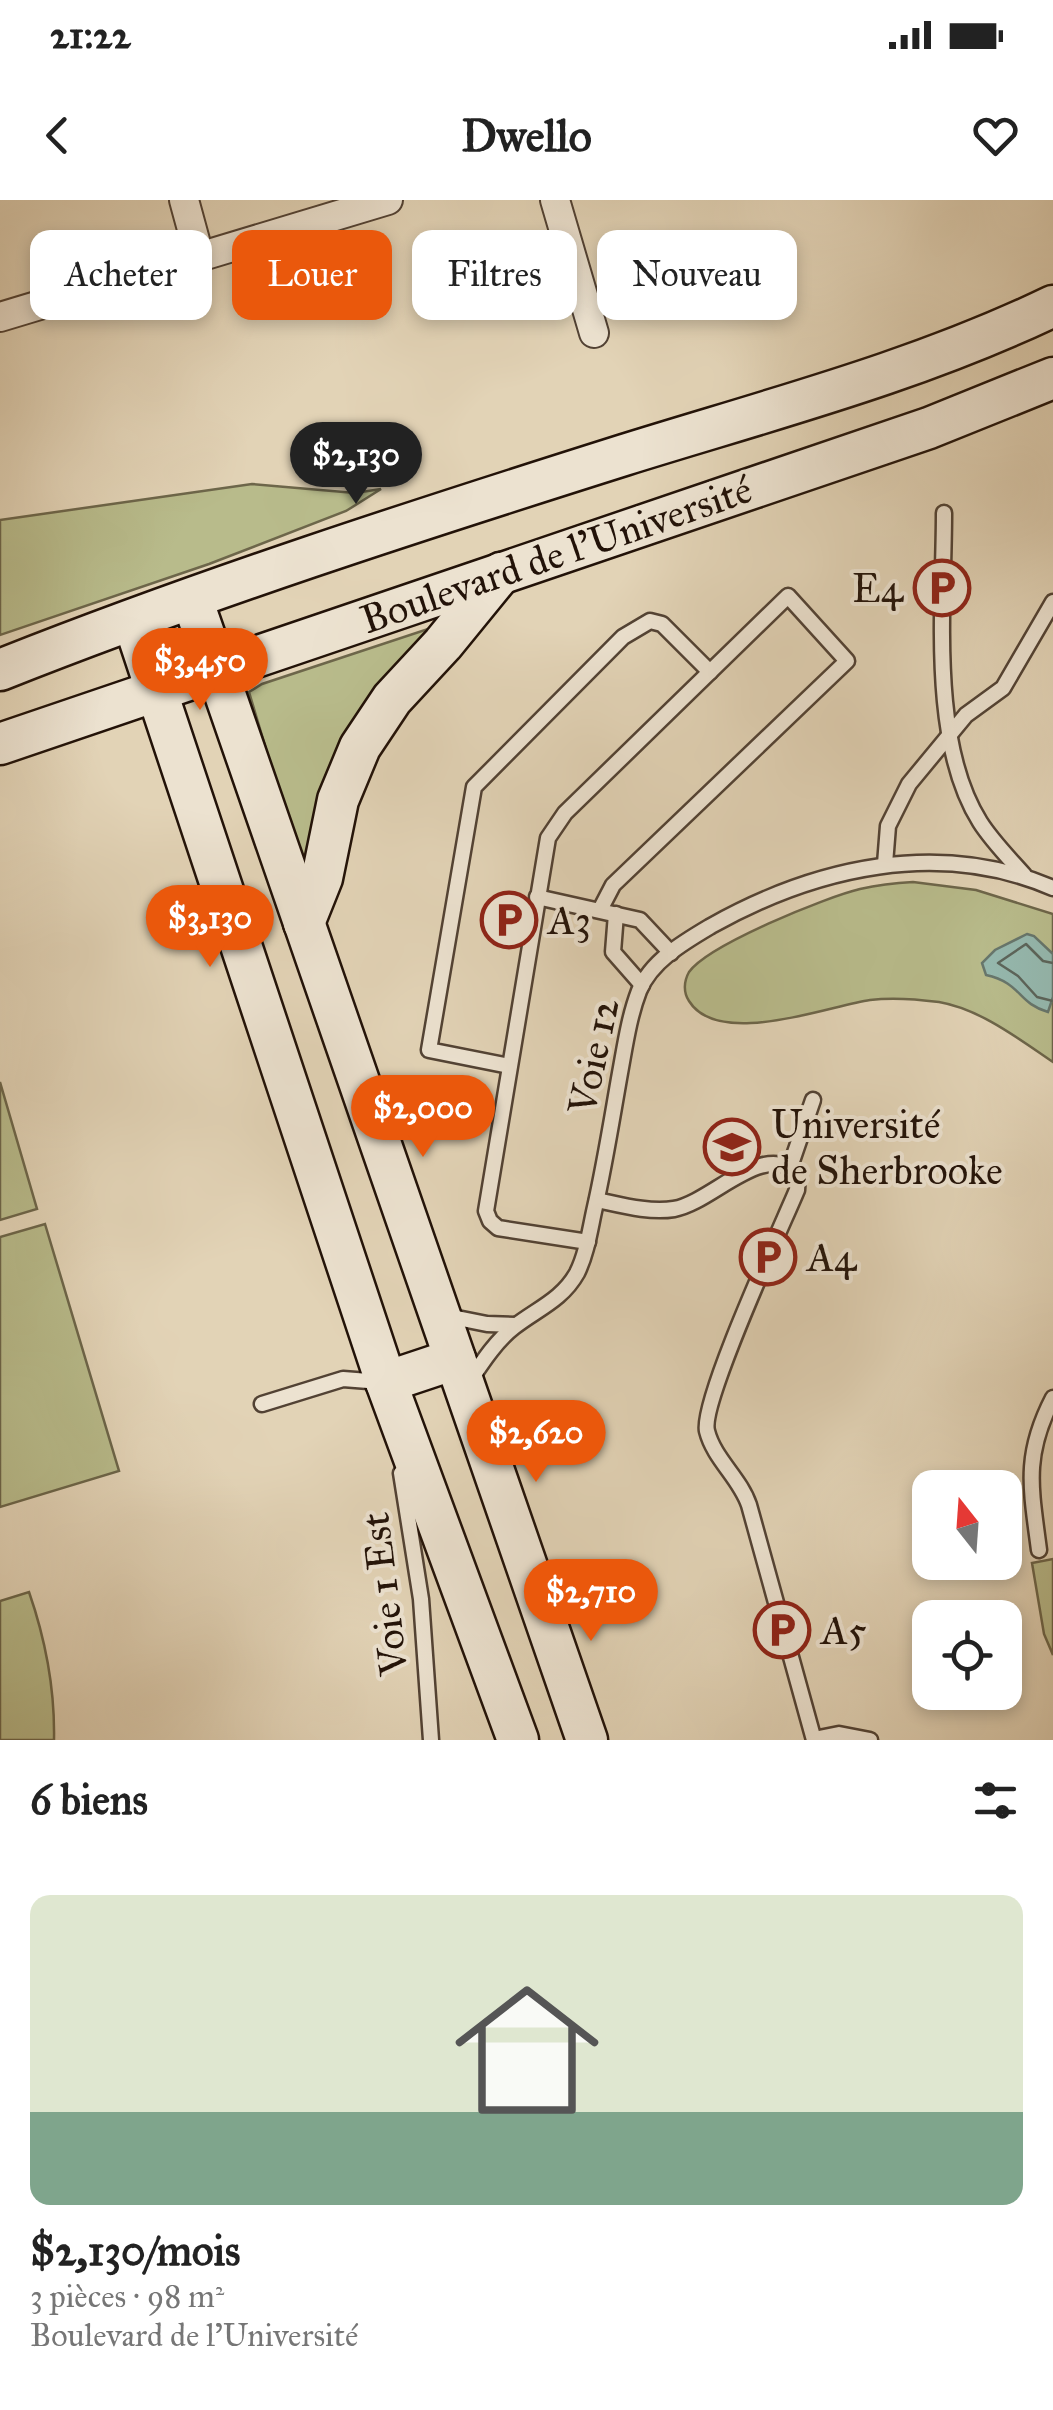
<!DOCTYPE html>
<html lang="fr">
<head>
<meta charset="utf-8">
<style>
	body { margin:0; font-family:"IM FELL Great Primer",serif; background:#f2f2f2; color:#222; height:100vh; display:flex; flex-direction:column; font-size:38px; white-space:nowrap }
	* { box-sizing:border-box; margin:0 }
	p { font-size:32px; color:#767676 }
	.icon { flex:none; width:55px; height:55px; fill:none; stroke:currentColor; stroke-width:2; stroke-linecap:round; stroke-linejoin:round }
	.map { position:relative; height:1540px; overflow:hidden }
	.details { display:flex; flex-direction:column; background:#fff; flex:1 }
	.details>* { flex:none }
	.guide { position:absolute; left:30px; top:30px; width:995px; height:90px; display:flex; gap:20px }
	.needle { width:65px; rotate:343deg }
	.buttons { position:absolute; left:912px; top:1270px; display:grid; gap:20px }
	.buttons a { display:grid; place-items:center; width:110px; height:110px; border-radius:20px; background:#fff; box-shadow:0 5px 15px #0003; font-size:50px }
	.price { position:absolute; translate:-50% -85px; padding:0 22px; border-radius:35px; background:#ea580c; color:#fff; font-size:32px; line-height:65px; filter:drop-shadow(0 2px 5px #0008) }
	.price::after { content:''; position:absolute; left:50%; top:60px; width:30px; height:22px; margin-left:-15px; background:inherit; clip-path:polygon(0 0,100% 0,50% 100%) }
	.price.selected { background:#222; color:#fff }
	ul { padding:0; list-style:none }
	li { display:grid; align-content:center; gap:20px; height:530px; padding:0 30px }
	li span { display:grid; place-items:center; height:310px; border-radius:20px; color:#555 }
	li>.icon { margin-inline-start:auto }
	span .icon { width:180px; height:180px; fill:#fffc; stroke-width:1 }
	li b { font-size:42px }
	h2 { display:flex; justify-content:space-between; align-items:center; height:120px; padding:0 30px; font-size:42px }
	.tag { padding:0 35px; border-radius:20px; background:#fff; box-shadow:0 5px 15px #0003; font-size:35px; line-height:90px }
	.tag.selected { background:#ea580c; color:#fff }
	.status { display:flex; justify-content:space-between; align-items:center; height:70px; padding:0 50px; background:#fff; direction:ltr }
	.status svg { height:28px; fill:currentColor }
	header { display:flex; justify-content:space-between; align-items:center; height:130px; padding:0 30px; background:#fff; font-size:45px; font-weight:800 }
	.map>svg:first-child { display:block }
	.green { fill:#b8bb8b; stroke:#6d664a; stroke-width:2.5 }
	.water { fill:#95b8ae; stroke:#67766c; stroke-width:2.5 }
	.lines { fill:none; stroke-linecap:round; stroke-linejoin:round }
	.shore { stroke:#5c655b; stroke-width:2.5 }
	.lane-casing { stroke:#524234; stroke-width:19 }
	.street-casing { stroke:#524234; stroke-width:32 }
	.secondary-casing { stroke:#221208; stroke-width:45 }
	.lane { stroke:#ece2d0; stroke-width:14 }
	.street { stroke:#ece2d0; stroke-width:28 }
	.secondary { stroke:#ece2d0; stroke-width:40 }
	.labels { text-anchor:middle; stroke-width:8; stroke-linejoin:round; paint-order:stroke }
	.street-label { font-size:40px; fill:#221208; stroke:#ece2d0 }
	.poi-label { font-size:40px; fill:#221208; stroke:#ece2d0; text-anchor:start }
</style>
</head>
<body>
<div class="status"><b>21:22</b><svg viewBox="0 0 49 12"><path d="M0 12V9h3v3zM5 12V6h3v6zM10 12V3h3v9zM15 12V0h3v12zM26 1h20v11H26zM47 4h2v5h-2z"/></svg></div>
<header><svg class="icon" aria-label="back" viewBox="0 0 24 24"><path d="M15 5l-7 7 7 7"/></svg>Dwello<svg class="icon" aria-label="heart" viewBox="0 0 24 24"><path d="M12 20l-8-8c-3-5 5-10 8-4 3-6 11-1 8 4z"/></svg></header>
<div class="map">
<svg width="1053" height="1540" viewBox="0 0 1053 1540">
	<rect width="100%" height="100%" fill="#e2d3b6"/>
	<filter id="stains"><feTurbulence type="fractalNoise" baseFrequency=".002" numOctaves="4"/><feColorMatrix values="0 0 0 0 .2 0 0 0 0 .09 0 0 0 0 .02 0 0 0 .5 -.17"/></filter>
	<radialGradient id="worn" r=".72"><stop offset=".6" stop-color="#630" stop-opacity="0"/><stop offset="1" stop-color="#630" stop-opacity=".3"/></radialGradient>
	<g class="green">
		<polygon points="252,284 355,293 381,289 346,311 209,364 0,435 0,320"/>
		<polygon points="428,429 431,434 303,673 249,492 262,484"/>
		<path d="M913,682L976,690L1053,714V862C1019,839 980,809 939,802C916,799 893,797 870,800C825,807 718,848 689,801C683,792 684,781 689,772C708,745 826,697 860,689C878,685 895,683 913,682Z"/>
		<polygon points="0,882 37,1009 0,1020"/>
		<polygon points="45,1024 119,1271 0,1307 0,1037"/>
		<polygon points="1053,1359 1053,1455 1044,1434 1032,1363"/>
		<path d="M29,1392C46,1441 55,1488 54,1540H0V1401Z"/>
	</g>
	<path class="water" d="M1027,734L1034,736L1053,754V797L1048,812C1017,803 1022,783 986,775L982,763L995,750Z"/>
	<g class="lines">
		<polyline class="shore" points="1053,763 1043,761 1026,744 998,763 1018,776 1037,797 1053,801"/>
		<g class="lane-casing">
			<g id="lane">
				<path d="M944,313C944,405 929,541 980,622C992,641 1009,658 1024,675"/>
				<polyline points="885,664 888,626 909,584 966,515 1003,488 1053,402"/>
				<polyline points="537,697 640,720 671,753"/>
				<polyline points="616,714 613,752 642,785"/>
				<polyline points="509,866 429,850 474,587 623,437 650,421 662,424 710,472"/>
				<polyline points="790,967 813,900"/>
				<path d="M597,1000C621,1005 649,1013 674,1009C713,1002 764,939 798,975L797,990C781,1028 700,1203 707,1231C714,1259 740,1278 749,1305L814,1540"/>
				<polyline points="588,1042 498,1028 490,1021 486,1011 548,638 565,613 788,396 847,461 613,685 600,710"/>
				<polyline points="447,1116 487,1124 515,1125"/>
				<path d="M471,1179C483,1161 497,1140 514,1127C537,1109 562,1100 577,1073C587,1053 590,1029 595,1007C605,963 612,918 620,873C625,846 629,817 639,791C651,761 684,742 711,726C816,667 939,639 1053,688"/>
				<polyline points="262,1204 343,1179 381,1182"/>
				<polyline points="401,1273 421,1399 431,1540"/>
				<path d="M1039,1350C1031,1288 1023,1256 1053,1198"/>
				<polyline points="814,1539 839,1534 870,1540"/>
			</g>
		</g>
		<g class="street-casing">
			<g id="street">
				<polyline points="184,0 199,55"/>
				<polyline points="555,0 594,133"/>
				<polyline points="0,117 388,0"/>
			</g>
		</g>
		<g class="secondary-casing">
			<g id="secondary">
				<polyline points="192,399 587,1540"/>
				<polyline points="133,420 386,1182 518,1540"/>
				<path d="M0,470C204,389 415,321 624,255C768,210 916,172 1053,106"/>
				<polyline points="0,544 929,228 1053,178"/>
				<polyline points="304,723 322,678 338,600 360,547 392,499 443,444 501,373"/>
				<polyline points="386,1182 455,1159"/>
			</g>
		</g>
		<use href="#lane" class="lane"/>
		<use href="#street" class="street"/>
		<use href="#secondary" class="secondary"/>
	</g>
	<defs>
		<g id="parking-ring" transform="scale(2.875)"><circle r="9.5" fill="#ece2d0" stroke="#8f2418" stroke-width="1.5"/><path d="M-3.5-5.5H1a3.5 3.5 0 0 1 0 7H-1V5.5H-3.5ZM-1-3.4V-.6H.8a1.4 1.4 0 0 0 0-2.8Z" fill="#8f2418"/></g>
		<g id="university-ring" transform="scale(2.875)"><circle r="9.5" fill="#ece2d0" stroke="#8f2418" stroke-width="1.5"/><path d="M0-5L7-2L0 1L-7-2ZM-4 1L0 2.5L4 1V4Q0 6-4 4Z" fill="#8f2418"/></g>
	</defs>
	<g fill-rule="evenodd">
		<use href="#parking-ring" x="942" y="388"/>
		<use href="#parking-ring" x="509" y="720"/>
		<use href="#university-ring" x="732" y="947"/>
		<use href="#parking-ring" x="768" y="1057"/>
		<use href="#parking-ring" x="782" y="1430"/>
	</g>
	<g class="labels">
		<g class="street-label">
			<text transform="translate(556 354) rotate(-19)" y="14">Boulevard de l'Université</text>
			<text transform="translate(593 856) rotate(-78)" y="14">Voie 12</text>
			<text transform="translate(384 1394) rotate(-97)" y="14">Voie 1 Est</text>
		</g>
		<g class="poi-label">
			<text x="903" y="402" text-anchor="end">E4</text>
			<text x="548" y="734">A3</text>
			<text x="771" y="938">Université<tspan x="771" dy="46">de Sherbrooke</tspan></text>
			<text x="807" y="1071">A4</text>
			<text x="821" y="1444">A5</text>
		</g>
	</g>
	<rect width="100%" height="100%" filter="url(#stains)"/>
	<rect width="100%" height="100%" fill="url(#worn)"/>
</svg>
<div class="buttons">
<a><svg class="needle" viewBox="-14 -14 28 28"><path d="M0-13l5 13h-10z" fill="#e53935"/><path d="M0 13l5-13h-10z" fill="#767676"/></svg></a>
<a><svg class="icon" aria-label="locate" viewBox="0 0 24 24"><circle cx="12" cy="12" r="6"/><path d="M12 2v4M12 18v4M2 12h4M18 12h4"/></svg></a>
</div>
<b class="price selected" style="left:356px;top:307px">$2,130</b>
<b class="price" style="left:200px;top:513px">$3,450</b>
<b class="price" style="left:210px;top:770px">$3,130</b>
<b class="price" style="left:423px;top:960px">$2,000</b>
<b class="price" style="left:536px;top:1285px">$2,620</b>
<b class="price" style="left:591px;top:1444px">$2,710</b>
<div class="guide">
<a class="tag">Acheter</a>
<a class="tag selected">Louer</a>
<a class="tag">Filtres</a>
<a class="tag">Nouveau</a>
</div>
</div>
<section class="details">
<h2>6 biens<svg class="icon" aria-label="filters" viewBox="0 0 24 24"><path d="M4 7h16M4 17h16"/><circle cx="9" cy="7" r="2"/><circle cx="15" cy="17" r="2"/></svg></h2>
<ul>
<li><span style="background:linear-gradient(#dfe7d0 70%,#7fa58c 0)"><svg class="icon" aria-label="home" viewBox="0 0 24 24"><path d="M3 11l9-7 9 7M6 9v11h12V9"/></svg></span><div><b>$2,130/mois</b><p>3 pièces · 98 m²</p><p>Boulevard de l'Université</p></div></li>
</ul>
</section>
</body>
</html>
